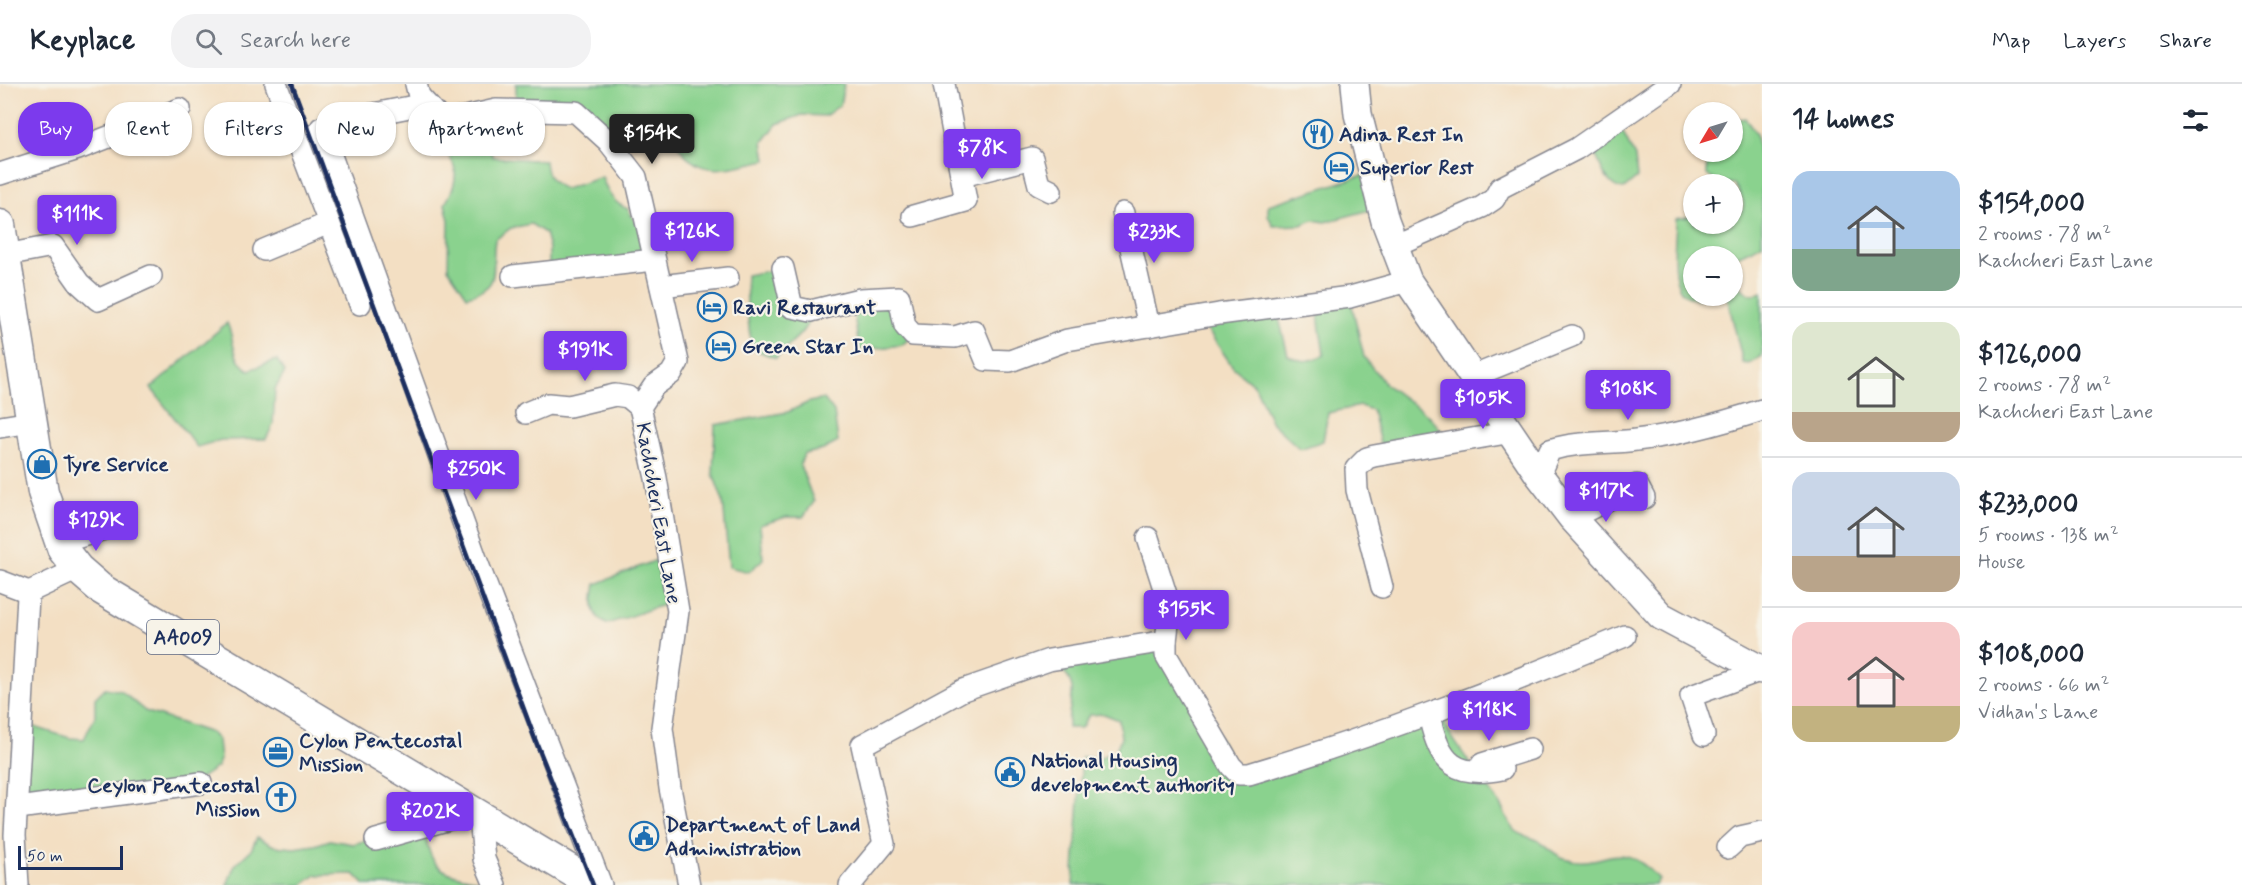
<!DOCTYPE html>
<html lang="en">
<head>
<meta charset="utf-8">
<style>
	body { margin:0; font-family:Mynerve,sans-serif; background:#f2f2f3; color:#1f2937; height:100vh; display:flex; flex-direction:column; font-size:22px; white-space:nowrap }
	* { box-sizing:border-box; margin:0 }
	p { font-size:20px; color:#747a83 }
	.icon { flex:none; width:33px; height:33px; fill:none; stroke:currentColor; stroke-width:2; stroke-linecap:round; stroke-linejoin:round }
	.map { position:relative; flex:1; overflow:hidden }
	.drawer { display:flex; flex-direction:column; background:#fff; width:480px }
	.drawer>* { flex:none }
	.banner { position:absolute; left:18px; top:18px; width:570px; height:54px; display:flex; gap:12px }
	.needle { width:39px; rotate:232deg }
	.fabs { position:absolute; left:1683px; top:18px; display:grid; gap:12px }
	.fabs a { display:grid; place-items:center; width:60px; height:60px; border-radius:50%; background:#fff; box-shadow:0 2px 4px #0004; font-size:30px }
	.scale { position:absolute; left:18px; bottom:15px; width:105px; box-sizing:border-box; padding-left:6px; border:3px solid #1b2f5e; border-top:0; font-size:16px; line-height:21px; white-space:nowrap; color:#1b2f5e; -webkit-text-stroke:4px #f7f3e8; paint-order:stroke }
	.price { position:absolute; translate:-50% -51px; padding:0 14px; border-radius:6px; background:#7c3aed; color:#fff; font-size:20px; line-height:39px; filter:drop-shadow(0 2px 3px #0008) }
	.price::after { content:''; position:absolute; left:50%; top:36px; width:18px; height:14px; margin-left:-9px; background:inherit; clip-path:polygon(0 0,100% 0,50% 100%) }
	.price.on { background:#222; color:#fff }
	ul { padding:0; list-style:none }
	li { display:flex; align-items:center; gap:18px; height:150px; padding:0 30px }
	li+li { border-top:2px solid #e0e1e3 }
	li span { display:grid; place-items:center; flex:none; width:168px; height:120px; border-radius:18px; color:#555 }
	li>.icon { margin-inline-start:auto }
	span .icon { width:72px; height:72px; fill:#fffc; stroke-width:1 }
	li b { font-size:26px }
	h2 { display:flex; justify-content:space-between; align-items:center; height:72px; padding:0 30px; font-size:26px }
	.chip { padding:0 21px; border-radius:24px; background:#fff; box-shadow:0 2px 4px #0004; font-size:21px; line-height:54px }
	.chip.on { background:#7c3aed; color:#fff }
	header { display:flex; align-items:center; gap:36px; box-sizing:border-box; height:84px; padding:0 30px; background:#fff; border-bottom:2px solid #e0e1e3 }
	header strong { font-size:28px }
	nav { display:flex; gap:33px; margin-inline-start:auto; font-size:21px }
	.search { width:420px; height:54px; background:#f2f2f3; display:flex; align-items:center; gap:15px; box-sizing:border-box; padding:0 21px; border-radius:24px; color:#747a83; font-size:22px }
	main { display:flex; flex:1; min-height:0 }
	.map>svg:first-child { display:block }
	.green { fill:#8ad28e; stroke:#528076; stroke-width:1.5 }
	.lines { fill:none; stroke-linecap:round; stroke-linejoin:round }
	.minor-casing { stroke:#878790; stroke-width:24 }
	.major-casing { stroke:#878790; stroke-width:30 }
	.highway-casing { stroke:#878790; stroke-width:33 }
	.minor { stroke:#fff; stroke-width:21 }
	.major { stroke:#fff; stroke-width:27 }
	.highway { stroke:#fff; stroke-width:30 }
	.rail { stroke:#1b2f5e; stroke-width:4.5 }
	.labels { text-anchor:middle; stroke-width:4.5; stroke-linejoin:round; paint-order:stroke }
	.shield { fill:#f7f3e8; stroke:#5d6a87; stroke-width:1.5 }
	.shield-label { font-size:20px; font-weight:bold; fill:#1b2f5e }
	.poi-label { font-size:21px; font-weight:bold; fill:#1b2f5e; stroke:#f7f3e8; text-anchor:start }
	.street-label { font-size:21px; fill:#1b2f5e; stroke:#f7f3e8 }
</style>
</head>
<body>
<header>
<strong>Keyplace</strong>
<div class="search"><svg class="icon" aria-label="search" viewBox="0 0 24 24"><circle cx="10" cy="10" r="6"/><path d="M15 15l6 6"/></svg>Search here</div>
<nav><a>Map</a><a>Layers</a><a>Share</a></nav>
</header>
<main>
<div class="map">
<svg width="1762" height="801" viewBox="0 0 1762 801">
	<rect width="100%" height="100%" fill="#f7f3e8"/>
	<filter id="ink" filterUnits="userSpaceOnUse"><feTurbulence type="fractalNoise" baseFrequency=".0167" numOctaves="2"/><feDisplacementMap in="SourceGraphic" scale="12" xChannelSelector="R" yChannelSelector="G"/><feConvolveMatrix kernelMatrix="1 2 1 2 8 2 1 2 1" color-interpolation-filters="sRGB"/></filter>
	<filter id="wash" filterUnits="userSpaceOnUse"><feTurbulence type="fractalNoise" baseFrequency=".008" numOctaves="4" result="noise"/><feDisplacementMap in="SourceGraphic" scale="24" xChannelSelector="R" yChannelSelector="G"/><feGaussianBlur stdDeviation="1.35" result="paint"/><feColorMatrix in="noise" values="0 0 0 0 0 0 0 0 0 0 0 0 0 0 0 0 0 1.4 0 .05"/><feComposite in="paint" operator="in"/></filter>
	<g filter="url(#wash)">
		<rect width="100%" height="100%" fill="#f3dfc3"/>
		<g class="green">
			<path d="M516,0H844L840,21L825,32L802,31L777,40L763,58L766,76C710,88 695,96 665,40L635,43L608,57L576,28L516,25Z"/>
			<path d="M496,26L485,53L493,73L545,77C546,92 551,99 565,105L602,93C607,108 613,119 628,125L635,137L646,145L654,176L549,188V164L545,149L531,140L511,144L495,156C490,185 504,203 467,212L448,184L449,136L445,120C455,104 461,84 446,69L448,55L443,38Z"/>
			<path d="M1745,34L1756,50L1759,73L1762,77V160L1733,174L1694,172V212H1712C1662,229 1676,163 1676,135L1693,132L1694,140H1732L1733,134C1750,126 1743,113 1734,100L1717,98L1707,91V68H1732L1733,36Z"/>
			<path d="M1617,37L1635,73L1637,94L1624,105C1604,105 1597,71 1590,55Z"/>
			<polygon points="1373,88 1382,123 1325,138 1313,136 1301,141 1273,142 1268,131 1268,121"/>
			<path d="M783,184L792,223L811,227C808,250 790,257 776,274L753,265C747,243 747,215 746,191Z"/>
			<path d="M1733,188C1737,199 1741,206 1752,211L1762,208V272L1749,280L1743,279L1727,212H1732Z"/>
			<polygon points="899,213 913,251 902,261 863,266 859,264 852,217"/>
			<path d="M1350,213L1364,273L1385,300L1429,332L1452,359L1397,368L1380,359L1372,326L1360,322L1328,329L1323,357L1300,365L1272,339L1255,302L1233,283L1199,234L1276,222L1288,271C1302,279 1310,278 1324,271C1322,253 1317,236 1318,218Z"/>
			<path d="M227,239C235,255 231,276 249,286L277,276L285,288L275,305L273,341L266,355L221,356L197,363L151,304Z"/>
			<polygon points="824,315 834,328 838,358 823,366 804,370 800,381 814,418 803,433 786,433 760,441 763,475 749,488 729,483 723,417 713,390 715,341 788,328 809,318"/>
			<path d="M669,471L677,518C652,522 630,534 606,540C590,531 593,516 596,500Z"/>
			<path d="M1166,557L1239,690L1455,619L1445,641C1461,670 1478,689 1497,716C1504,725 1508,740 1516,747C1522,752 1531,753 1537,756C1546,761 1554,771 1564,774C1605,788 1616,748 1659,795L1655,801H1073L1082,673L1100,674L1116,666L1121,654L1119,636L1104,630L1089,631L1081,644H1068C1067,617 1083,605 1059,583Z"/>
			<polygon points="105,604 121,607 145,627 211,649 218,656 220,676 217,683 192,700 18,724 21,639 70,654 84,655 95,632 95,614"/>
			<path d="M424,741C430,782 435,788 477,796L465,801H365L354,790L316,791L302,801H227L235,781L251,766L257,753L274,762L294,764L315,761L330,756L353,760Z"/>
		</g>
	</g>
	<g filter="url(#ink)">
		<g class="lines">
			<g class="minor-casing">
				<g id="minor">
					<polyline points="276,0 360,220"/>
					<polyline points="416,0 419,12 443,38 496,26 576,28 608,57 636,93 678,278 671,290 654,302 640,323 656,394 678,527 662,644 670,704 689,801"/>
					<polyline points="425,20 348,35 321,44 478,480 601,801"/>
					<polyline points="0,90 78,65 180,25"/>
					<polyline points="962,92 1032,74 1039,101 1051,107"/>
					<polyline points="1123,129 1149,242"/>
					<polyline points="913,132 966,117 944,0"/>
					<polyline points="1396,161 1482,123 1494,115 1500,104 1576,65 1670,0"/>
					<polyline points="264,166 329,139"/>
					<polyline points="5,171 53,162 79,199 98,216 151,192"/>
					<polyline points="783,184 792,223 811,227 860,215 899,213 905,242 913,251 955,253 974,247 986,276 1010,277 1067,256 1219,230 1350,213 1408,197"/>
					<polyline points="513,192 654,176"/>
					<polyline points="661,202 728,194"/>
					<polyline points="1474,292 1572,252"/>
					<polyline points="526,329 548,320 569,322 615,311 628,313 640,323"/>
					<polyline points="0,343 31,338"/>
					<path d="M1539,391L1550,366C1578,357 1607,360 1636,356C1678,351 1722,339 1762,326"/>
					<polyline points="1572,434 1637,401 1644,414"/>
					<polyline points="1148,454 1170,523 1166,557"/>
					<polyline points="60,459 120,440"/>
					<polyline points="0,497 29,508"/>
					<polyline points="1382,503 1357,406 1356,385 1367,374 1374,372 1512,348"/>
					<path d="M1438,626L1430,635C1440,680 1456,694 1502,685"/>
					<polyline points="1704,651 1691,612 1762,586"/>
					<polyline points="1482,680 1530,665"/>
					<polyline points="18,724 201,699"/>
					<polyline points="480,732 484,775 495,801"/>
					<polyline points="376,756 475,728"/>
					<polyline points="1728,764 1740,753 1762,748"/>
					<polyline points="18,801 15,751 28,512 29,508 78,485"/>
					<path d="M850,801L884,760L862,661L963,606L1049,576L1166,557V571L1231,682L1239,690H1249C1377,652 1502,603 1625,552"/>
				</g>
			</g>
			<g class="major-casing">
				<polyline id="major" points="1355,0 1358,30 1385,137 1408,197 1539,391 1572,434 1661,532 1762,586"/>
			</g>
			<g class="highway-casing">
				<polyline id="highway" points="0,141 43,408 63,466 78,485 101,505 595,801"/>
			</g>
			<use href="#minor" class="minor"/>
			<use href="#major" class="major"/>
			<use href="#highway" class="highway"/>
			<polyline class="rail" points="292,0 535,655 593,801"/>
		</g>
	</g>
	<defs>
		<g id="restaurant-ring" transform="scale(1.5)"><circle r="9.5" fill="#f7f3e8" stroke="#1f6fb2" stroke-width="1.5"/><path d="M-5-6h1v4h1v-4h1v4h1v-4h1v5L-1.5 .5V6h-2V.5L-5-1ZM5-6V6H3V1.5H1.5Q1.5-4 5-6Z" fill="#1f6fb2"/></g>
		<g id="hotel-ring" transform="scale(1.5)"><circle r="9.5" fill="#f7f3e8" stroke="#1f6fb2" stroke-width="1.5"/><path d="M-6-4.5h1.5V1H6V5H4.5V3h-9V5H-6ZM-4 0a1.8 1.8 0 1 1 3.6 0ZM.5 0V-2.5h3Q6-2.5 6 0Z" fill="#1f6fb2"/></g>
		<g id="shop-ring" transform="scale(1.5)"><circle r="9.5" fill="#f7f3e8" stroke="#1f6fb2" stroke-width="1.5"/><path d="M-5-2.5h2.3a2.7 3.5 0 0 1 5.4 0H5L5.5 6h-11ZM-1.5-2.5h3a1.5 2.3 0 0 0-3 0Z" fill="#1f6fb2"/></g>
		<g id="office-ring" transform="scale(1.5)"><circle r="9.5" fill="#f7f3e8" stroke="#1f6fb2" stroke-width="1.5"/><path d="M-6-3h4V-5.5h4V-3h4V5H-6ZM-1-4.5V-3h2v-1.5ZM-6 0V1H6V0Z" fill="#1f6fb2"/></g>
		<g id="civic-ring" transform="scale(1.5)"><circle r="9.5" fill="#f7f3e8" stroke="#1f6fb2" stroke-width="1.5"/><path d="M-.6-6.5H3V-4.5H.6V-3L4-1V1h2V6H-6V1h2V-1L-.6-3ZM-1.2 2.5V6h2.4V2.5Z" fill="#1f6fb2"/></g>
		<g id="church-ring" transform="scale(1.5)"><circle r="9.5" fill="#f7f3e8" stroke="#1f6fb2" stroke-width="1.5"/><path d="M-1.2-6h2.4v3.5h3.3v2.4h-3.3V6h-2.4V-.1h-3.3v-2.4h3.3Z" fill="#1f6fb2"/></g>
	</defs>
	<g fill-rule="evenodd">
		<use href="#restaurant-ring" x="1318" y="50"/>
		<use href="#hotel-ring" x="1339" y="83"/>
		<use href="#hotel-ring" x="712" y="223"/>
		<use href="#hotel-ring" x="721" y="262"/>
		<use href="#shop-ring" x="42" y="380"/>
		<use href="#office-ring" x="278" y="668"/>
		<use href="#civic-ring" x="1010" y="688"/>
		<use href="#church-ring" x="281" y="713"/>
		<use href="#civic-ring" x="644" y="752"/>
	</g>
	<g class="labels">
		<rect class="shield" x="147" y="536" width="72" height="34" rx="4.5"/>
		<g class="shield-label">
			<text x="183" y="560">AA009</text>
		</g>
		<g class="poi-label">
			<text x="1339" y="57">Adina Rest In</text>
			<text x="1360" y="90">Superior Rest</text>
			<text x="733" y="230">Ravi Restaurant</text>
			<text x="742" y="269">Green Star In</text>
			<text x="63" y="387">Tyre Service</text>
			<text x="299" y="663">Cylon Pentecostal<tspan x="299" dy="24">Mission</tspan></text>
			<text x="1031" y="683">National Housing<tspan x="1031" dy="24">development authority</tspan></text>
			<text x="260" y="708" text-anchor="end">Ceylon Pentecostal<tspan x="260" dy="24">Mission</tspan></text>
			<text x="665" y="747">Department of Land<tspan x="665" dy="24">Administration</tspan></text>
		</g>
		<g class="street-label">
			<text transform="translate(659 429) rotate(80)" y="7">Kachcheri East Lane</text>
		</g>
	</g>
</svg>
<div class="fabs">
<a><svg class="needle" viewBox="-14 -14 28 28"><path d="M0-13l5 13h-10z" fill="#e53935"/><path d="M0 13l5-13h-10z" fill="#747a83"/></svg></a>
<a>+</a>
<a>−</a>
</div>
<div class="scale">50 m</div>
<b class="price on" style="left:652px;top:81px">$154K</b>
<b class="price" style="left:982px;top:96px">$78K</b>
<b class="price" style="left:77px;top:162px">$111K</b>
<b class="price" style="left:692px;top:179px">$126K</b>
<b class="price" style="left:1154px;top:180px">$233K</b>
<b class="price" style="left:585px;top:298px">$191K</b>
<b class="price" style="left:1628px;top:337px">$108K</b>
<b class="price" style="left:1483px;top:346px">$105K</b>
<b class="price" style="left:476px;top:417px">$250K</b>
<b class="price" style="left:1606px;top:439px">$117K</b>
<b class="price" style="left:96px;top:468px">$129K</b>
<b class="price" style="left:1186px;top:557px">$155K</b>
<b class="price" style="left:1489px;top:658px">$118K</b>
<b class="price" style="left:430px;top:759px">$202K</b>
<div class="banner">
<a class="chip on">Buy</a>
<a class="chip">Rent</a>
<a class="chip">Filters</a>
<a class="chip">New</a>
<a class="chip">Apartment</a>
</div>
</div>
<section class="drawer">
<h2>14 homes<svg class="icon" aria-label="filters" viewBox="0 0 24 24"><path d="M4 7h16M4 17h16"/><circle cx="9" cy="7" r="2"/><circle cx="15" cy="17" r="2"/></svg></h2>
<ul>
<li><span style="background:linear-gradient(#a9c7e8 65%,#7fa58c 0)"><svg class="icon" aria-label="home" viewBox="0 0 24 24"><path d="M3 11l9-7 9 7M6 9v11h12V9"/></svg></span><div><b>$154,000</b><p>2 rooms · 78 m²</p><p>Kachcheri East Lane</p></div></li>
<li><span style="background:linear-gradient(#dfe7d0 75%,#b9a48a 0)"><svg class="icon" aria-label="home" viewBox="0 0 24 24"><path d="M3 11l9-7 9 7M6 9v11h12V9"/></svg></span><div><b>$126,000</b><p>2 rooms · 78 m²</p><p>Kachcheri East Lane</p></div></li>
<li><span style="background:linear-gradient(#c9d6e8 70%,#b9a48a 0)"><svg class="icon" aria-label="home" viewBox="0 0 24 24"><path d="M3 11l9-7 9 7M6 9v11h12V9"/></svg></span><div><b>$233,000</b><p>5 rooms · 138 m²</p><p>House</p></div></li>
<li><span style="background:linear-gradient(#f6c9c9 70%,#c2b280 0)"><svg class="icon" aria-label="home" viewBox="0 0 24 24"><path d="M3 11l9-7 9 7M6 9v11h12V9"/></svg></span><div><b>$108,000</b><p>2 rooms · 66 m²</p><p>Vidhan's Lane</p></div></li>
</ul>
</section>
</main>
</body>
</html>
